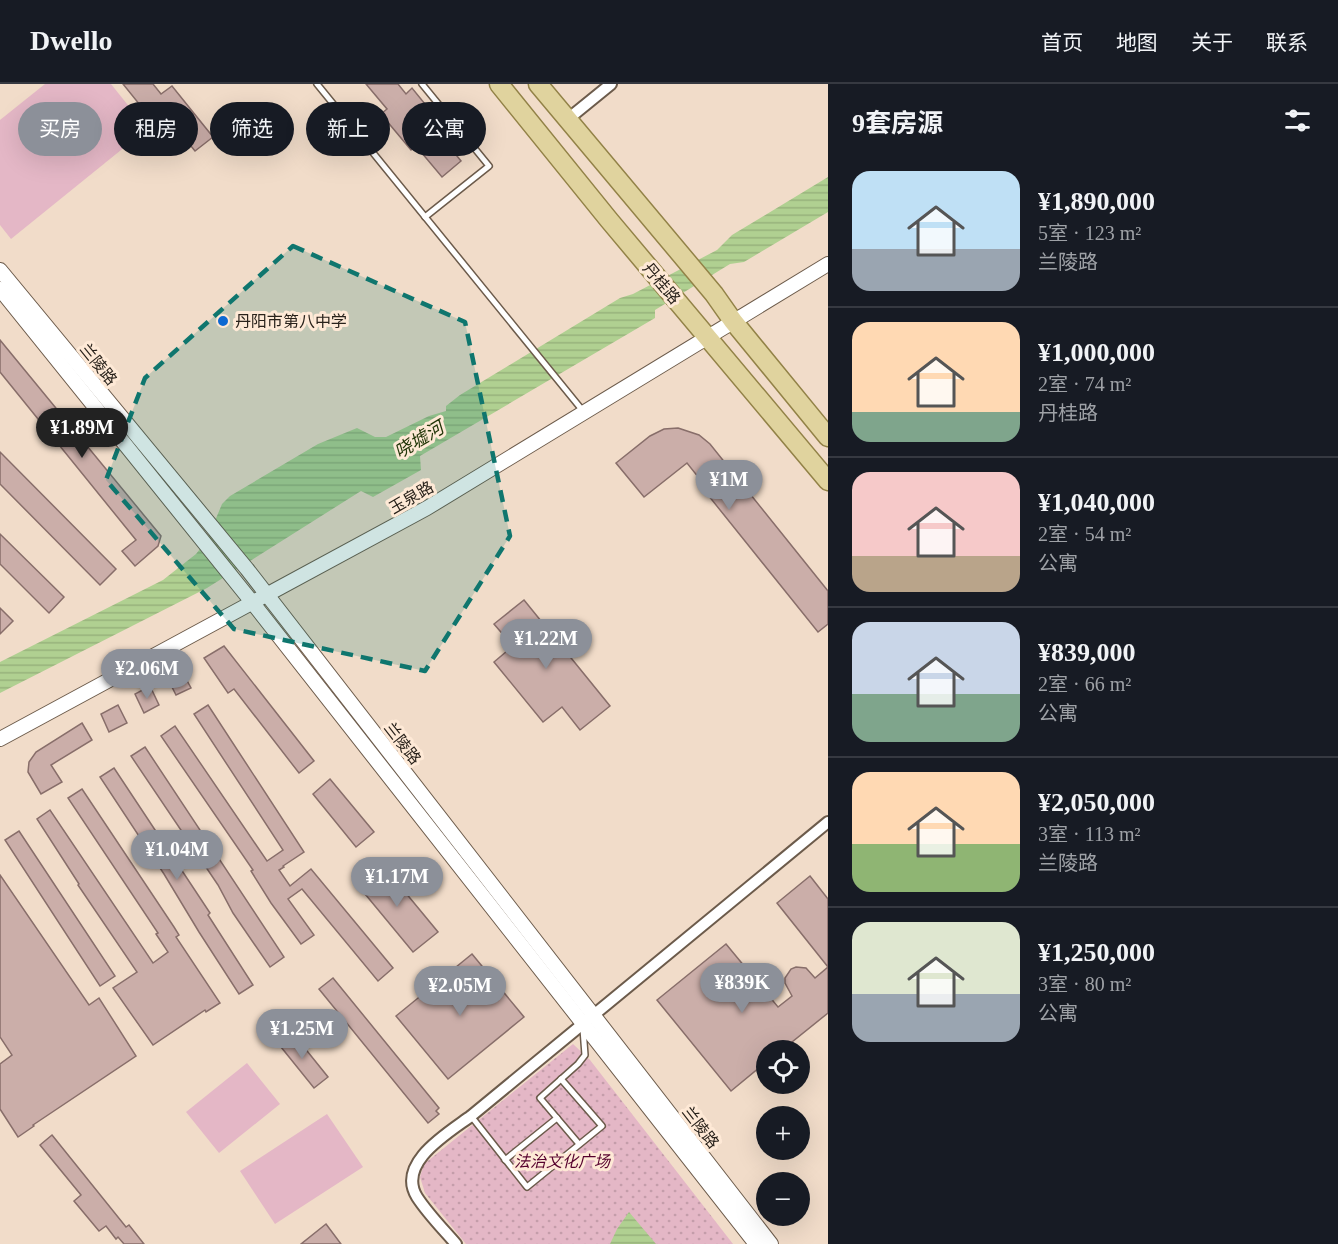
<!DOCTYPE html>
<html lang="zh">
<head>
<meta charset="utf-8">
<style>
	body { margin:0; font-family:"Times New Roman","Noto Sans SC",serif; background:#242831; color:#f1f3f6; height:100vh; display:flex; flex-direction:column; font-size:22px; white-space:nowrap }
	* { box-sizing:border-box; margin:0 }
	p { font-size:20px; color:#9ea1a6 }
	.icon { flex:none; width:33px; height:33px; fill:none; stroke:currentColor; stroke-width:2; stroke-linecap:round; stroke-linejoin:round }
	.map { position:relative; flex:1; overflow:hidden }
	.drawer { display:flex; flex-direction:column; background:#171b24; width:510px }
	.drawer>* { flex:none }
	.banner { position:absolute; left:18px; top:18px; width:570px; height:54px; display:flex; gap:12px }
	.controls { position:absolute; left:756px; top:956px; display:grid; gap:12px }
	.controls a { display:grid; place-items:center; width:54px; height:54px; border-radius:50%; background:#171b24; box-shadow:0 6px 24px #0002; font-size:30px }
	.price { position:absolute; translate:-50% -51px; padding:0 14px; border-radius:21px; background:#8c9099; color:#fff; font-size:20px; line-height:39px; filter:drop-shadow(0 2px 3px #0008) }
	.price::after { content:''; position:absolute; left:50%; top:36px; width:18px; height:14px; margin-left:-9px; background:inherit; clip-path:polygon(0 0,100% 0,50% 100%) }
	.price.active { background:#222; color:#fff }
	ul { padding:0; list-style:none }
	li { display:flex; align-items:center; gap:18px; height:150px; padding:0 24px }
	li+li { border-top:2px solid #363941 }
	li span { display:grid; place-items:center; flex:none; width:168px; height:120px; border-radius:18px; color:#555 }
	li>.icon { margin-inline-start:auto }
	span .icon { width:72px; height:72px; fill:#fffc; stroke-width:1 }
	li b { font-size:26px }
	h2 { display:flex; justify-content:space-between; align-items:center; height:72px; padding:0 24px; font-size:26px }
	.tag { padding:0 21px; border-radius:27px; background:#171b24; box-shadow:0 6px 24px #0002; font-size:21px; line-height:54px }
	.tag.active { background:#8c9099; color:#fff }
	header { display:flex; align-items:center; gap:36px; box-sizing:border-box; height:84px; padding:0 30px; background:#171b24; border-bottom:2px solid #363941 }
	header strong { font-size:28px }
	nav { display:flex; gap:33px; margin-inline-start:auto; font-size:21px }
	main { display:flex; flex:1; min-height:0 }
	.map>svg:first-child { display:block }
	.green { fill:#e4b7c6 }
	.park { fill:url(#park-dots) }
	.water { fill:url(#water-rules) }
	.building { fill:#cbaea9; stroke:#886e6a; stroke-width:1.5 }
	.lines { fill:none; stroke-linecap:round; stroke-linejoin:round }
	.service-casing { stroke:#6c5b4b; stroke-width:8 }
	.minor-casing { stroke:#6c5b4b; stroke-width:14 }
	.tertiary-casing { stroke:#6c5b4b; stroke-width:16 }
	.primary-casing { stroke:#928247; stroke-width:21 }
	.service { stroke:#fff; stroke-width:5 }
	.minor { stroke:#fff; stroke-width:10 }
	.tertiary { stroke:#fff; stroke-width:14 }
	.primary { stroke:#e0d39e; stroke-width:18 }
	.marked { fill:#0f766e; fill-opacity:0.2; stroke:#0f766e; stroke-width:4.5; stroke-dasharray:12 8; stroke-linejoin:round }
	.poi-dot { fill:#0d69d2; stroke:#fee9d6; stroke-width:2 }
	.labels { text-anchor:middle; stroke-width:6; stroke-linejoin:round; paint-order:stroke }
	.street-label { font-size:16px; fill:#29221b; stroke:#fee9d6 }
	.poi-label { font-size:16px; fill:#29221b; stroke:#fee9d6; text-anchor:start }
	.park-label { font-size:16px; font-style:italic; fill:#56002d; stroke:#fee9d6 }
	.water-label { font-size:18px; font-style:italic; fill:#233709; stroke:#fee9d6 }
</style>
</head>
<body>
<header>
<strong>Dwello</strong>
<nav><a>首页</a><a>地图</a><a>关于</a><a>联系</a></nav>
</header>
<main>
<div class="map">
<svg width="828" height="1160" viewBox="0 0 828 1160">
	<defs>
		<pattern id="park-dots" width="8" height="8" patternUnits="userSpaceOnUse" patternTransform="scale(1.5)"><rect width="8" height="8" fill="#e4b7c6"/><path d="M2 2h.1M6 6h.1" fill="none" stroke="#c49daa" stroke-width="1.8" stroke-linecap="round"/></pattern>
		<pattern id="water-rules" width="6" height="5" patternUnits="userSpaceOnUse" patternTransform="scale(1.5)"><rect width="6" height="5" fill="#b0d091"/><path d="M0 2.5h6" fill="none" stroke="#97b27c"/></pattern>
	</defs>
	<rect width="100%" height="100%" fill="#f1dcc9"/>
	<g class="green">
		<polygon points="45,0 111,0 147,45 11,155 0,141 0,36"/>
		<polygon points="247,979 280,1020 219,1069 186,1028"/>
		<polygon points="327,1030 363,1083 275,1140 240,1087"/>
	</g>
	<polygon class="park" points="573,960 590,976 733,1160 466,1160 425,1109 420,1093 424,1080"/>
	<g class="water">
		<polygon points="828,93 828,128 744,178 730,180 655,226 655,234 420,372 421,386 373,413 361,407 207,504 0,609 0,578 163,496 196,470 207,456 222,420 230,412 318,360 357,344 375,353 386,353 429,332 446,327 446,322 460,311 620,214 633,210 717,166 732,151"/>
		<polygon points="629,1128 656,1160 610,1160 617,1145"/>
	</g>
	<g class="building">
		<polygon points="123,0 153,0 161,10 172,2 213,53 195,67 173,40 168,44 150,21 144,26"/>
		<polygon points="366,0 398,0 406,10 412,4 442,41 436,46 461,77 442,93 416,62 411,66 381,30 387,25"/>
		<polygon points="0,256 161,452 158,462 135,482 122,467 136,456 0,288"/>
		<polygon points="678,344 699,351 710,360 828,507 828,540 818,548 704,406 707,404 687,379 644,413 616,379 650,352 664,345"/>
		<polygon points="0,368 116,485 100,501 0,400"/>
		<polygon points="0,450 64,513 49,529 0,480"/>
		<polygon points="524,516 610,622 580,646 562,623 543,638 494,578 513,562 494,540"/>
		<polygon points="0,524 13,537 0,550"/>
		<polygon points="224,562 314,677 299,689 234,605 228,609 204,574"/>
		<polygon points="180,584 191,604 176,611 166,591"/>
		<polygon points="150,602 159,621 144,629 135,610"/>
		<polygon points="118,621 127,639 109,648 101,630"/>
		<polygon points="208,621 304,768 283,782 284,783 279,786 290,802 311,785 393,884 378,897 302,805 288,815 314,851 301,860 271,819 251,787 253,786 161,652 175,642 267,777 283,766 194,630"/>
		<polygon points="82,639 92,656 51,681 62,698 41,710 28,688 29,678 36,668"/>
		<polygon points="145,663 284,873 270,883 233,829 218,801 131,672"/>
		<polygon points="114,684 210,829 208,831 253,901 239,910 199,848 164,790 100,693"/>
		<polygon points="330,695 374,748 356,763 313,710"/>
		<polygon points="82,705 174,843 179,851 176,853 220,919 206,928 205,926 153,961 113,904 137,888 78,801 79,800 37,735 50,726 153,879 168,868 156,850 158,849 68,714"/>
		<polygon points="19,747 115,892 100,902 5,756"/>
		<polygon points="381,779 438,848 413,868 356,799"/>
		<polygon points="0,791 89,921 99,914 136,972 33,1041 34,1042 18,1053 0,1025 0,980 12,971 0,953"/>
		<polygon points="810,792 828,815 828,883 777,819"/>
		<polygon points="726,860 778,923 792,912 785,899 785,894 791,885 796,883 806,884 815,894 828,883 828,929 782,966 766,966 766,978 731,1007 657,916"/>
		<polygon points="472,870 524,933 448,995 396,932"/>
		<polygon points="333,894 439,1024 436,1027 439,1030 428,1039 319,905"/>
		<polygon points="291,947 328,993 314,1004 277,958"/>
		<polygon points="52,1051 126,1143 129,1141 144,1160 124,1160 118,1153 116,1155 106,1142 99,1147 74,1117 81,1111 40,1061"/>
		<polygon points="326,1140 341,1160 301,1160"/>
	</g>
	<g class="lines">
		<g class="service-casing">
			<g id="service">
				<polyline points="317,0 583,327"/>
				<polyline points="422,0 489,82 425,133"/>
				<polyline points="471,1032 527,1103 602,1042 561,995"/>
				<polyline points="579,1060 540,1014 578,980 585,971 583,945"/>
				<polyline points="505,1076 557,1034"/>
			</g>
		</g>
		<g class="minor-casing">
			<g id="minor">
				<polyline points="568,35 611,0"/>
				<path d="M456,1160C443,1145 428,1130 417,1113C396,1079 448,1049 471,1032L828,738"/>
			</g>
		</g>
		<g class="tertiary-casing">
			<g id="tertiary">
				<polyline points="0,186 247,485 771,1160"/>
				<polyline points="0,205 252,518 756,1160"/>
				<polyline points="0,655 427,424 828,180"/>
			</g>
		</g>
		<g class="primary-casing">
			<g id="primary">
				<polyline points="499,0 609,136 828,397"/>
				<polyline points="538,0 714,210 733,237 828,353"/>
			</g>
		</g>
		<use href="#service" class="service"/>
		<use href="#minor" class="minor"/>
		<use href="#tertiary" class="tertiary"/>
		<use href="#primary" class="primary"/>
	</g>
	<path class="marked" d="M293,162L465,238L510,452L425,587L234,545L106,396L145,294Z"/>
	<circle class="poi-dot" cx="223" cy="237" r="6"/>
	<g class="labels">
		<g class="street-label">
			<text transform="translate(662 199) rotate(50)" y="6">丹桂路</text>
			<text transform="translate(99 280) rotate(51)" y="6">兰陵路</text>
			<text transform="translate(411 413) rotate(-30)" y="6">玉泉路</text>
			<text transform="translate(403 659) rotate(52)" y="6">兰陵路</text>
			<text transform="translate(701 1043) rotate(52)" y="6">兰陵路</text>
		</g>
		<g class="poi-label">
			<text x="235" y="243">丹阳市第八中学</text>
		</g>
		<g class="park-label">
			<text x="562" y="1083">法治文化广场</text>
		</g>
		<g class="water-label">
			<text transform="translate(419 356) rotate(-31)" y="6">哓墟河</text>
		</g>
	</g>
</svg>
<div class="controls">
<a><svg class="icon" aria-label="locate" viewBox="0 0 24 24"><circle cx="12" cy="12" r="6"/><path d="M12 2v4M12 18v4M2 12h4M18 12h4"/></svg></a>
<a>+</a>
<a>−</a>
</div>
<b class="price active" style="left:82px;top:375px">¥1.89M</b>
<b class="price" style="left:729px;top:427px">¥1M</b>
<b class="price" style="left:546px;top:586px">¥1.22M</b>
<b class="price" style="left:147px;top:616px">¥2.06M</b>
<b class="price" style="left:177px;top:797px">¥1.04M</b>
<b class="price" style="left:397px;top:824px">¥1.17M</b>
<b class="price" style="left:742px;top:930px">¥839K</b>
<b class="price" style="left:460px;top:933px">¥2.05M</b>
<b class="price" style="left:302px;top:976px">¥1.25M</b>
<div class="banner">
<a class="tag active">买房</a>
<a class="tag">租房</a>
<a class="tag">筛选</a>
<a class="tag">新上</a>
<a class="tag">公寓</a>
</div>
</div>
<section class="drawer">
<h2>9套房源<svg class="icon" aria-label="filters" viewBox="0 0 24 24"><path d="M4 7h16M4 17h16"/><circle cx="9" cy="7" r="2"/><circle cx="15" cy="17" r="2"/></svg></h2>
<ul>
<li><span style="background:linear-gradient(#bfe0f5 65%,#9aa5b1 0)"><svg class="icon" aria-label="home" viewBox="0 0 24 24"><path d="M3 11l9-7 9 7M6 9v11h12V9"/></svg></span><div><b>¥1,890,000</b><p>5室 · 123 m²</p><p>兰陵路</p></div></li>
<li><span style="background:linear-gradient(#ffd9b3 75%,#7fa58c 0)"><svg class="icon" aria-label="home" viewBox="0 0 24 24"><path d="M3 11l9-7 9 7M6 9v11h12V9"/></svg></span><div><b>¥1,000,000</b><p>2室 · 74 m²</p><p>丹桂路</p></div></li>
<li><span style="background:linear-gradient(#f6c9c9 70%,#b9a48a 0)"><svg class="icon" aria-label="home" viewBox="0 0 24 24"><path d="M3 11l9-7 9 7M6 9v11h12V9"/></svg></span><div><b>¥1,040,000</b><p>2室 · 54 m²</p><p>公寓</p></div></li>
<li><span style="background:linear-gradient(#c9d6e8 60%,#7fa58c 0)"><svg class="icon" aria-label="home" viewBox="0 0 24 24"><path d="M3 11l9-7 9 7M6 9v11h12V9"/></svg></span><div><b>¥839,000</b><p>2室 · 66 m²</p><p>公寓</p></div></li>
<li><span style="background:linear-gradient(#ffd9b3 60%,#8fb573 0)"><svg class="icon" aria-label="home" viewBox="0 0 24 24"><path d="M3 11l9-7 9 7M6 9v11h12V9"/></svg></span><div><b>¥2,050,000</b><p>3室 · 113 m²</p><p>兰陵路</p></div></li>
<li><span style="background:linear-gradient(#dfe7d0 60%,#9aa5b1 0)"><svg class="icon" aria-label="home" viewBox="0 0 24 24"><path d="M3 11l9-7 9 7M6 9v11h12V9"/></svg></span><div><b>¥1,250,000</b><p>3室 · 80 m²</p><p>公寓</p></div></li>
</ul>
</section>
</main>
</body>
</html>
